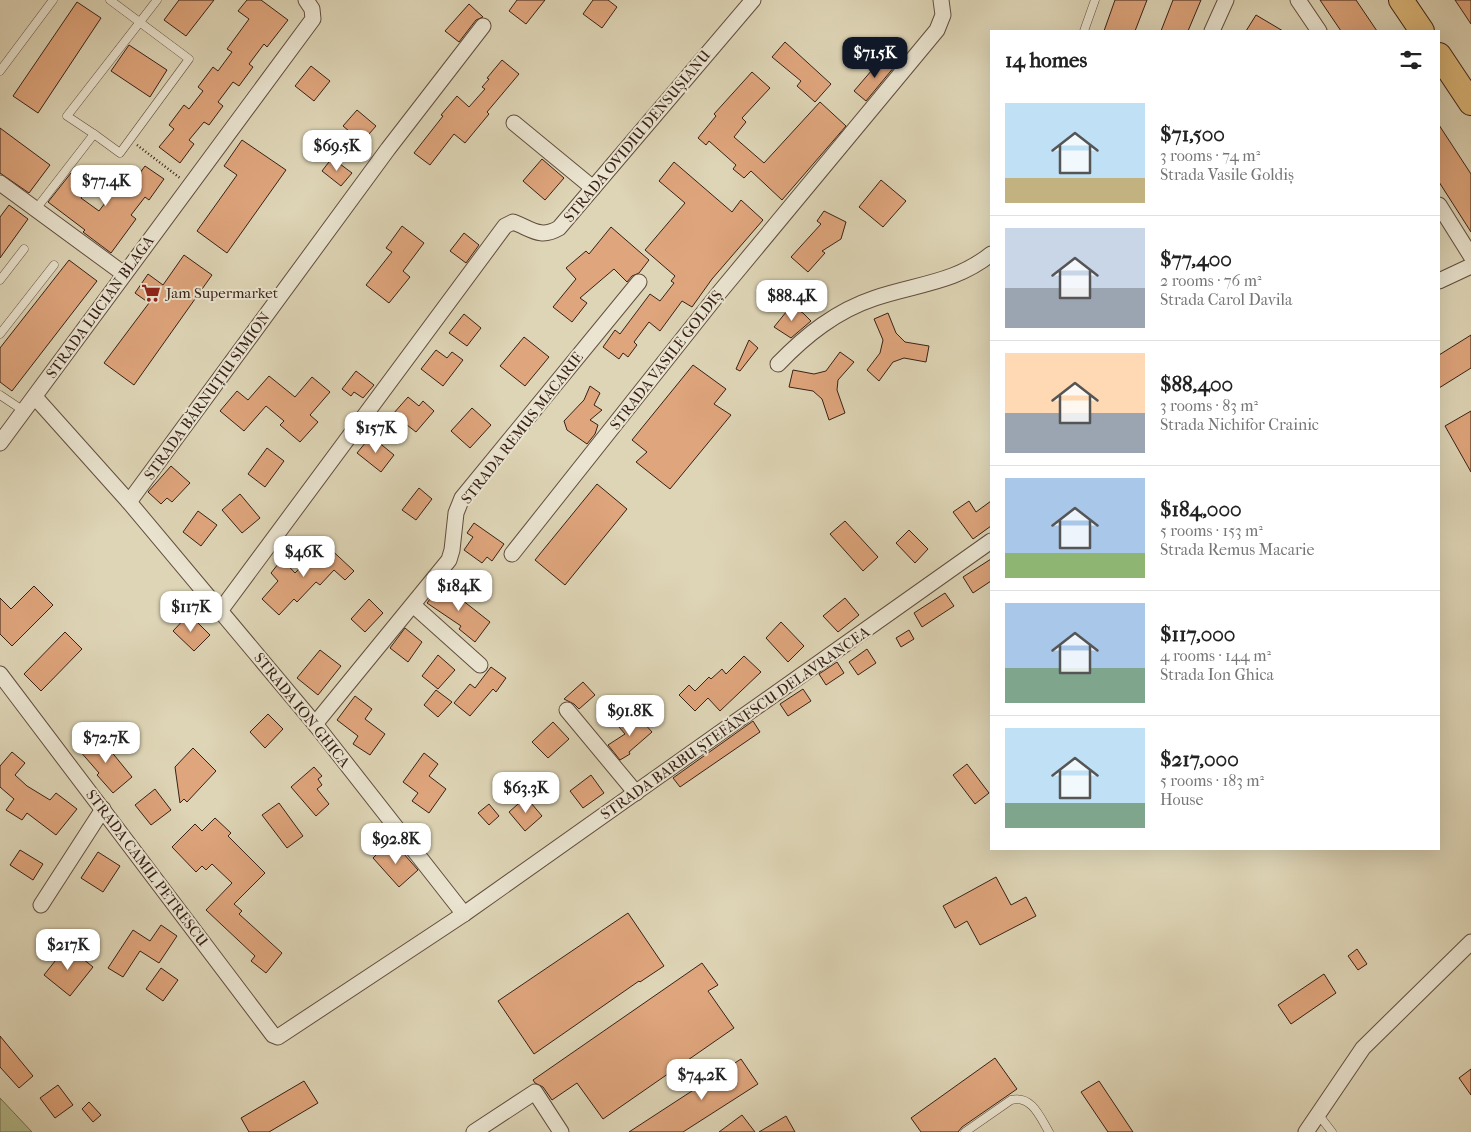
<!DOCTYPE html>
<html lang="en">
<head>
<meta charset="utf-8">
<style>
	body { margin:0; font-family:"IM FELL French Canon",serif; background:#f2f2f2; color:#222; height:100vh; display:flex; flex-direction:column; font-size:19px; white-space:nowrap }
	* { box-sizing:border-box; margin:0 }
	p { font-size:16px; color:#767676 }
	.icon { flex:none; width:28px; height:28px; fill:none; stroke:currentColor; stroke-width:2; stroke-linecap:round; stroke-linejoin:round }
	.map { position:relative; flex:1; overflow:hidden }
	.sheet { position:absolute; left:990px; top:30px; width:450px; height:820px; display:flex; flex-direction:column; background:#fff; border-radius:0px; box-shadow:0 5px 20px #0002 }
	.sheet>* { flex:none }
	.price { position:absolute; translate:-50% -42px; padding:0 11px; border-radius:10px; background:#fff; color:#222; font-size:16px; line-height:32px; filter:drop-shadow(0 1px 2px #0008) }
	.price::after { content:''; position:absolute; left:50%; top:30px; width:15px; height:11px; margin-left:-8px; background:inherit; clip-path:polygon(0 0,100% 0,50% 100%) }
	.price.selected { background:#111827; color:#fff }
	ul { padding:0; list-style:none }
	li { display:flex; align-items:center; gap:15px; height:125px; padding:0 15px }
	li+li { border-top:1px solid #e0e0e0 }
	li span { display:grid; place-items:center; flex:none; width:140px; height:100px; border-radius:0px; color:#555 }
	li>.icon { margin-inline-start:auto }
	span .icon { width:60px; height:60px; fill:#fffc; stroke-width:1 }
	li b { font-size:21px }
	h2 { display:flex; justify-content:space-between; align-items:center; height:60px; padding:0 15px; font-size:21px }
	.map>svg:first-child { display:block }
	.green { fill:#b4bc8c; stroke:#766e52 }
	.building { fill:#dfa57c; stroke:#392117 }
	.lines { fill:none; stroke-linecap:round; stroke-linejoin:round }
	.lane-casing { stroke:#624e3f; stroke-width:9 }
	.street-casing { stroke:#624e3f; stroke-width:17 }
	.primary-casing { stroke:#392117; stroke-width:26 }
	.path { stroke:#392117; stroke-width:2.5; stroke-dasharray:1 2.5; stroke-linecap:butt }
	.lane { stroke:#eae4d0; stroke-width:8 }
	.street { stroke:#eae4d0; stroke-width:15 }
	.primary { stroke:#dfba7b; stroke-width:24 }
	.labels { text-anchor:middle; stroke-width:4; stroke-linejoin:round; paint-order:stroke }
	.street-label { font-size:15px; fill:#392117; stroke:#eae4d0 }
	.poi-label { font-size:15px; fill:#392117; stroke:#eae4d0; text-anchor:start }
</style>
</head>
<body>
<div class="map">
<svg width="1471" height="1132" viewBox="0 0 1471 1132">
	<rect width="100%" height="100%" fill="#ded5b6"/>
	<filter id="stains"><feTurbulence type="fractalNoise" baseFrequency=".004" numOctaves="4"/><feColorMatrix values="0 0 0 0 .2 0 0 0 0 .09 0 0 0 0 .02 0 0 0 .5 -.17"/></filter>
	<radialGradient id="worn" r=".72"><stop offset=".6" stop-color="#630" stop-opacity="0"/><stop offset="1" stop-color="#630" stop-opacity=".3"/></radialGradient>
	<polygon class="green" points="0,1098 32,1132 0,1132"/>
	<g class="building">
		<polygon points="179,0 214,0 186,36 164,20"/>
		<polygon points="247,0 261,0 288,20 267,47 264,44 249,64 253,67 239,86 233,82 218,102 223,106 209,125 204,122 189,140 194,144 180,163 159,147 174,129 169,125 184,105 189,109 203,91 198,87 213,67 218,71 232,52 227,49 249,19 238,11"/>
		<polygon points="517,0 545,0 526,24 509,11"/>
		<polygon points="593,0 608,0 617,7 602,28 583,14"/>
		<polygon points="1115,0 1147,0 1135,31 1104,31"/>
		<polygon points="1173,0 1201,0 1188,31 1161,31"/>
		<polygon points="1320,0 1356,0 1377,31 1341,31"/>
		<polygon points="1455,0 1471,0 1471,24"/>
		<polygon points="77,2 101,18 38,113 13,96"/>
		<polygon points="469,4 483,17 476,20 459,42 445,31"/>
		<polygon points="1256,15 1283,31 1246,31"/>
		<polygon points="785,42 831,84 815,102 797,86 801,81 772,57"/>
		<polygon points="129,45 167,70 150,97 111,71"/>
		<polygon points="884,56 895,66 866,101 854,91"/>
		<polygon points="502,60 519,74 487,112 489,114 465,143 454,134 430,165 414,153 443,116 441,115 457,96 469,107 485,89 482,87 489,79 487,78"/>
		<polygon points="311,66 330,81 314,101 295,86"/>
		<polygon points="752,72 770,88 742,118 746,122 734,137 764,163 820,102 846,126 782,200 751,171 744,178 733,169 736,165 709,141 706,145 698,138 716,116 714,114"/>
		<polygon points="357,110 376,126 362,142 343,126"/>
		<polygon points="1439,125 1471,174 1471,232 1439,182"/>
		<polygon points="0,128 50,165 29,193 0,173"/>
		<polygon points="242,140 286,170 227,253 197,231 237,175 224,166"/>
		<polygon points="332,158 352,173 341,186 322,171"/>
		<polygon points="542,159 564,178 545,200 523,181"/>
		<polygon points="674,162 732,212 741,200 763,220 712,279 692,307 682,301 660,331 649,322 634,342 637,345 628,357 623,353 619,359 603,347 615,330 620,334 650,294 660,301 674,283 671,281 675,276 645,250 685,203 659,181"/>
		<polygon points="145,166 164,179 149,200 145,197 131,215 136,219 111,253 83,232 85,230 48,202 71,173 89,187 81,198 99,211 123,179 131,185"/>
		<polygon points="881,180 906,201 883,227 859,207"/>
		<polygon points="9,205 28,219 0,258 0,217"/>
		<polygon points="824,211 846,222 841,239 822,251 825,253 808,272 791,257 821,224 817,221"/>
		<polygon points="402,226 424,243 403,271 410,277 389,303 366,285 392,252 386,248"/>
		<polygon points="611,227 649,260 639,273 632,276 627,282 614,269 580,298 587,303 572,322 553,307 576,279 566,268 586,251 589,254"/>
		<polygon points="464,233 479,245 466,263 450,251"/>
		<polygon points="184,255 212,275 134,385 104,363 149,303 135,293 148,274 163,285"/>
		<polygon points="69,260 97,281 12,391 0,382 0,348"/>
		<polygon points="791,306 803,313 811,321 791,338 774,327"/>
		<polygon points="888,313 896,333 905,342 929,346 926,362 904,358 893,362 879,381 867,370 880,353 883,340 874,319"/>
		<polygon points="464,314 481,328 467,346 449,333"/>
		<polygon points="1471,335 1471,368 1439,388 1439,355"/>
		<polygon points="524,337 549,357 525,386 500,366"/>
		<polygon points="749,340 758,348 740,371 736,369"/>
		<polygon points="436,350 447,358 452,352 463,360 443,386 421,369"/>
		<polygon points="840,352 854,362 838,380 837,390 845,413 829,420 822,399 813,391 789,387 793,370 814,374 826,371"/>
		<polygon points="693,365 726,389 714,404 731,415 670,489 636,462 647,452 632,440"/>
		<polygon points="356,371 374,385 363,398 354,392 351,396 342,389"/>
		<polygon points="269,376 295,397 312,377 330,392 310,415 318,422 300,442 280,425 284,421 266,406 244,431 220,411 237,391 248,400"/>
		<polygon points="590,386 600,393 594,405 602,410 590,420 598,425 595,434 587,444 567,430 564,421 584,400"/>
		<polygon points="408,397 419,406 423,401 434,411 416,432 393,414"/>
		<polygon points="472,408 491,425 470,448 451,431"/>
		<polygon points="1471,411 1471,472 1445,426"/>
		<polygon points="371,436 394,455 381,472 357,453"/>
		<polygon points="267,448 284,461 265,487 248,474"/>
		<polygon points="171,466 190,483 172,502 167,498 161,504 148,492"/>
		<polygon points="597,484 627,509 565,585 535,560"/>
		<polygon points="419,488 432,499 416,520 402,510"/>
		<polygon points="240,494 260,518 242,533 222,510"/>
		<polygon points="969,501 976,512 991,501 991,526 973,539 953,512"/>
		<polygon points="198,511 217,525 201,546 183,532"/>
		<polygon points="845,521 878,557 863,571 830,534"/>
		<polygon points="474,523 504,544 492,561 487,557 482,563 464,550 473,537 467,533"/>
		<polygon points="909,530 928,549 915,563 896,543"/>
		<polygon points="324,543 354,571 345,580 334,570 320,585 316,582 297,602 294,599 279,615 262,599 278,581 271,573 282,559 295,573"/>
		<polygon points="991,559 991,581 973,593 963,577"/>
		<polygon points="443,582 459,594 457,596 490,622 475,642 459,629 461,626 427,603"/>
		<polygon points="34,586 53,605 12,646 0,634 0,598 11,609"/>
		<polygon points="945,593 954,606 922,627 914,613"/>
		<polygon points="845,598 859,615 838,632 823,616"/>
		<polygon points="369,599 383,613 365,632 351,619"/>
		<polygon points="189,614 210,635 194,651 173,631"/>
		<polygon points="781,622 804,646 788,662 766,638"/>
		<polygon points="405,628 422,642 408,662 390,648"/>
		<polygon points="909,630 914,639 901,647 896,638"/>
		<polygon points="65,632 82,649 41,691 24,674"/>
		<polygon points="867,649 876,663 858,675 849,662"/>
		<polygon points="320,650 341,666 318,695 297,678"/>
		<polygon points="438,655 455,670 438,689 422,676"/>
		<polygon points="744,656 761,672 720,711 708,698 695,711 679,695 689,685 695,691 709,677 711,679 722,669 726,674"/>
		<polygon points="837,662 844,673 826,685 819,674"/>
		<polygon points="491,667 506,678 496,692 493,689 470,716 454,703 470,684 475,688"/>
		<polygon points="583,682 595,695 579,709 574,704 564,699"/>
		<polygon points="803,689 811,701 788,716 780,704"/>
		<polygon points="436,690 452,702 438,717 424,705"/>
		<polygon points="355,696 372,709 365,719 385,734 370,755 353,744 358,736 337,720"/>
		<polygon points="635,713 652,732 629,752 630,754 620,760 608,745 625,734 619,727"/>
		<polygon points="268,714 283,729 265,748 250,732"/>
		<polygon points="753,721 760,732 680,787 673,778"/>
		<polygon points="553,722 569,739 548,758 532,742"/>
		<polygon points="97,734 132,777 113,793 97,775 99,773 79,750"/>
		<polygon points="193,748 216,771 187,802 184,799 180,803 175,767"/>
		<polygon points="12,752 25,763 15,775 27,786 50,800 56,793 77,809 56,835 27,813 22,820 6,810 14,799 0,787 0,766"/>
		<polygon points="424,753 438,764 429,776 446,789 429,813 412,801 418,793 403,782"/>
		<polygon points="967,764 989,793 975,804 953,775"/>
		<polygon points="314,767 322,776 318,779 322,785 317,789 329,804 316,816 291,787"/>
		<polygon points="591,775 604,793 583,808 570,791"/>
		<polygon points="155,789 171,810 151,825 135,805"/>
		<polygon points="526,797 542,816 525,831 509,812"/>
		<polygon points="279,803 303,836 287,848 262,815"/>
		<polygon points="489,804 499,816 489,825 478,813"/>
		<polygon points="215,818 231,833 228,836 265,873 234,904 242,911 239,914 282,953 266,973 251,961 255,956 206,910 232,883 212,864 206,870 202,866 196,872 172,847 195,824 202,831"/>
		<polygon points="396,845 418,870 399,887 373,858 384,847 388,852"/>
		<polygon points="20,850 43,864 33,880 10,865"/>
		<polygon points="98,852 120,866 103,892 81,878"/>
		<polygon points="996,877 1011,905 1026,897 1036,916 980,945 967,921 955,928 943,906"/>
		<polygon points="628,913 664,966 640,982 639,981 534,1054 498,1001"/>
		<polygon points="161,925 177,936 159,963 140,951 123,977 108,968 133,930 150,941"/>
		<polygon points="67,946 93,967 70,996 44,975"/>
		<polygon points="1357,949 1367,964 1358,970 1348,956"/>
		<polygon points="702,963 718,985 708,991 734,1028 603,1119 577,1083 552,1100 543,1087 535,1083 533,1080"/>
		<polygon points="161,968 178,980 163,1001 146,989"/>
		<polygon points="1324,974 1336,993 1291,1024 1278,1005"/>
		<polygon points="0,1036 33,1076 19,1088 0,1067"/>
		<polygon points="995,1058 1017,1089 962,1127 958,1132 921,1132 911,1118"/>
		<polygon points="741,1059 758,1084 683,1132 629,1132"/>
		<polygon points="1471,1069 1471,1095 1459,1078"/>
		<polygon points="304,1081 318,1103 269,1132 249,1132 241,1118"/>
		<polygon points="1099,1081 1133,1132 1108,1132 1081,1092"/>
		<polygon points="58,1085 73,1105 55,1118 40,1098"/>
		<polygon points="89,1102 101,1115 93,1122 82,1109"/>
		<polygon points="742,1115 755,1132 719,1132"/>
		<polygon points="786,1116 795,1132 759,1132"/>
	</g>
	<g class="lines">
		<g class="lane-casing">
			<g id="lane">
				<polyline points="1084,31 1095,0"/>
				<polyline points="0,71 53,0"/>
				<polyline points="94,134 120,153 189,59 110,0"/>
				<polyline points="36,209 94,134 67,116 157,0"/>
				<polyline points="0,280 24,249"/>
				<polyline points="0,334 54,265"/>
				<polyline points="0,395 24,411"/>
				<polyline points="1318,1114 1332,1132"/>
				<path d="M965,1132L1011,1100C1032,1095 1040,1117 1049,1132"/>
			</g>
		</g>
		<g class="street-casing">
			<g id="street">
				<polyline points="1298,0 1319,31"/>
				<polyline points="1212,31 1226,0"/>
				<polyline points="514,123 593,188"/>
				<polyline points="0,183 124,274"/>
				<polyline points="1439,205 1471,256"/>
				<polyline points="1439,281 1471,266"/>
				<path d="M778,364C806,335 836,311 875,298C916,284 955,283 991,254"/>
				<polyline points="35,397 129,502 315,724 464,914"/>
				<polyline points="0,443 313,19 312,9 306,0"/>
				<polyline points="129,502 388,149 483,26"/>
				<polyline points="512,554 719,293 937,30 943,15 941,0"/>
				<polyline points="413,605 480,665"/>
				<path d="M220,611L505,226L513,222C532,229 540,239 559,228L753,0"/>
				<polyline points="0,674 273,1035 278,1037 464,914 991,541"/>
				<polyline points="567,710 636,793"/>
				<polyline points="315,724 449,560 452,550 456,513 462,498 639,282"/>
				<polyline points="41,905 103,809"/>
				<polyline points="474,1132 535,1092 561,1132"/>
				<polyline points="1306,1132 1363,1048 1471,942"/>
			</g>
		</g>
		<g class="primary-casing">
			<g id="primary">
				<polyline points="1401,0 1422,31"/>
				<polyline points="1439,55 1471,103"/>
			</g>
		</g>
		<polyline class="path" points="137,145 180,178"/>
		<use href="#lane" class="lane"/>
		<use href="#street" class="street"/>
		<use href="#primary" class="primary"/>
	</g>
	<defs>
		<g id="supermarket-bare" transform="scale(1.5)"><path d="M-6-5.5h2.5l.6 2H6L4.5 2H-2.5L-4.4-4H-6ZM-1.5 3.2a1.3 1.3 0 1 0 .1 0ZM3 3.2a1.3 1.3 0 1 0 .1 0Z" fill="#8f2418" stroke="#eae4d0" stroke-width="2.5" paint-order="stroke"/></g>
	</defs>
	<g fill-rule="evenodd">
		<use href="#supermarket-bare" x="151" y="293"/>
	</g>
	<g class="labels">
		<g class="street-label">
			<text transform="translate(637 136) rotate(-50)" y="5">STRADA OVIDIU DENSUȘIANU</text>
			<text transform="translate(100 307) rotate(-54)" y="5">STRADA LUCIAN BLAGA</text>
			<text transform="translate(666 360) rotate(-52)" y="5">STRADA VASILE GOLDIȘ</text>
			<text transform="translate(207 396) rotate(-54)" y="5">STRADA BĂRNUȚIU SIMION</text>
			<text transform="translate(522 428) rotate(-52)" y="5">STRADA REMUS MACARIE</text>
			<text transform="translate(302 710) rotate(51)" y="5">STRADA ION GHICA</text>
			<text transform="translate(735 723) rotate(-35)" y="5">STRADA BARBU ȘTEFĂNESCU DELAVRANCEA</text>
			<text transform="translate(147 868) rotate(53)" y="5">STRADA CAMIL PETRESCU</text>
		</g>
		<g class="poi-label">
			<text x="166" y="298">Jam Supermarket</text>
		</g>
	</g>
	<rect width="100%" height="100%" filter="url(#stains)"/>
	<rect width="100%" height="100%" fill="url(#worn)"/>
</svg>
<b class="price selected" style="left:875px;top:79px">$71.5K</b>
<b class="price" style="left:337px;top:172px">$69.5K</b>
<b class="price" style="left:106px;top:207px">$77.4K</b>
<b class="price" style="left:792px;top:322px">$88.4K</b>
<b class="price" style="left:376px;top:454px">$157K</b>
<b class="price" style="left:304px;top:578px">$46K</b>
<b class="price" style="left:459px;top:612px">$184K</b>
<b class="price" style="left:191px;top:633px">$117K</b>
<b class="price" style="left:630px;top:737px">$91.8K</b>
<b class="price" style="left:106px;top:764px">$72.7K</b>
<b class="price" style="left:526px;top:814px">$63.3K</b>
<b class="price" style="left:396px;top:865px">$92.8K</b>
<b class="price" style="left:68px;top:971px">$217K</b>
<b class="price" style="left:702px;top:1101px">$74.2K</b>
<section class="sheet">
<h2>14 homes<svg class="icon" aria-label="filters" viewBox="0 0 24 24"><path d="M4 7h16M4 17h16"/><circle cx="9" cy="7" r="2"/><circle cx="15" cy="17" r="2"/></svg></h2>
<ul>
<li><span style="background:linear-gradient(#bfe0f5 75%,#c2b280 0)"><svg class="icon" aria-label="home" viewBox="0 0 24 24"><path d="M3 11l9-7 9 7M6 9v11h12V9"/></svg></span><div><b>$71,500</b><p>3 rooms · 74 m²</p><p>Strada Vasile Goldiș</p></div></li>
<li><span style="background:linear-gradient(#c9d6e8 60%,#9aa5b1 0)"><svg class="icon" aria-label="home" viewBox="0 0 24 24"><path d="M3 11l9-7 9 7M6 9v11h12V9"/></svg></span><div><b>$77,400</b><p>2 rooms · 76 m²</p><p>Strada Carol Davila</p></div></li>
<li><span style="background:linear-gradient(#ffd9b3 60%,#9aa5b1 0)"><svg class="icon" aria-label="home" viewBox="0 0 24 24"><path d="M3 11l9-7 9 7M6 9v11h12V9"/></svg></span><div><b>$88,400</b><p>3 rooms · 83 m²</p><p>Strada Nichifor Crainic</p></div></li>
<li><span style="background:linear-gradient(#a9c7e8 75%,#8fb573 0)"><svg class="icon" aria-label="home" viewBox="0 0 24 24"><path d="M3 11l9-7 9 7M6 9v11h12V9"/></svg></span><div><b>$184,000</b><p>5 rooms · 153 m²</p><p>Strada Remus Macarie</p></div></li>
<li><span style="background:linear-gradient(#a9c7e8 65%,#7fa58c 0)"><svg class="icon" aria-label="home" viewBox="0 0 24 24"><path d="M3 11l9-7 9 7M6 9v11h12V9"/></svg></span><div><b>$117,000</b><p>4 rooms · 144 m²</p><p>Strada Ion Ghica</p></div></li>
<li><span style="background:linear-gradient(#bfe0f5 75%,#7fa58c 0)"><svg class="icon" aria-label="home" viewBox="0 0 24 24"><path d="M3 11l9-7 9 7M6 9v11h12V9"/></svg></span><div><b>$217,000</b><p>5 rooms · 183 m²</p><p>House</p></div></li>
</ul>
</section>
</div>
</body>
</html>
